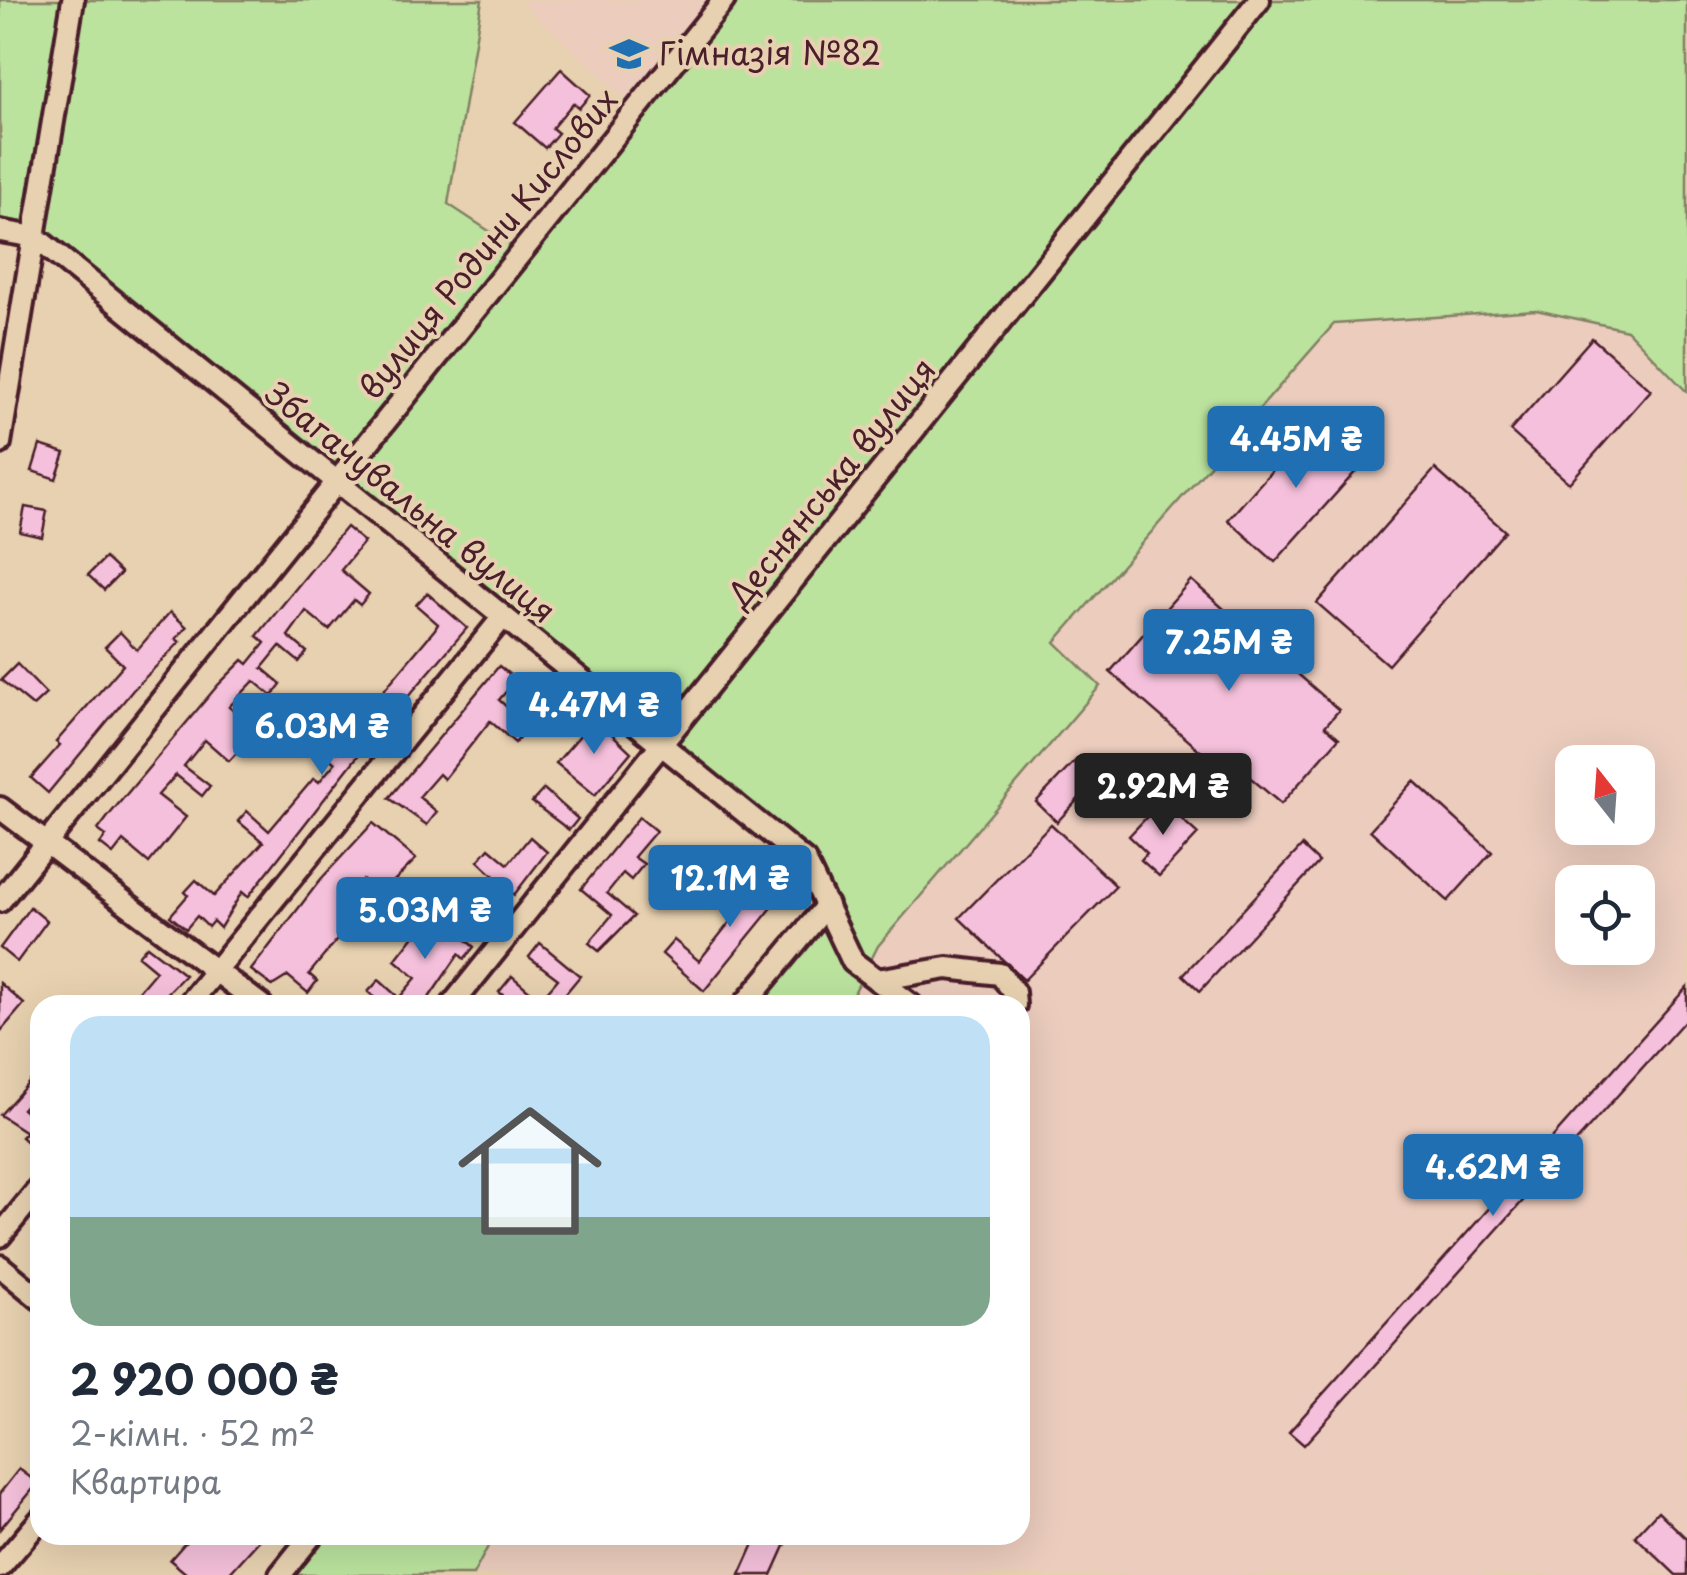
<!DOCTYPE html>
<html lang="uk">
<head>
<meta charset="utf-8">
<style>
	body { margin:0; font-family:"Playpen Sans",sans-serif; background:#f6f6f7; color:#1f2937; height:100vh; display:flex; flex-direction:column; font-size:38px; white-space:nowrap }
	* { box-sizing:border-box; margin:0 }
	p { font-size:32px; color:#747a83 }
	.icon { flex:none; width:55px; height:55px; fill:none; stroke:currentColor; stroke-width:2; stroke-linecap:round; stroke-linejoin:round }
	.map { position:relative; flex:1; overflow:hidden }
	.panel { position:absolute; left:30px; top:995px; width:1000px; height:550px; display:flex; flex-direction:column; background:#fff; border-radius:30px; box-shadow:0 10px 40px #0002 }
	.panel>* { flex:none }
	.needle { width:65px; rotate:343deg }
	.tools { position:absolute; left:1555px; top:745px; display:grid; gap:20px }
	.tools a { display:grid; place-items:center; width:100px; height:100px; border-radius:20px; background:#fff; box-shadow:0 10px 40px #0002; font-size:50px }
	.price { position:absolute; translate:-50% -85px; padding:0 22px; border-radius:10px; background:#1f6fb2; color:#fff; font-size:32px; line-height:65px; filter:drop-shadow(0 2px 5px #0008) }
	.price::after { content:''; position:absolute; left:50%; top:60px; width:30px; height:22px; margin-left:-15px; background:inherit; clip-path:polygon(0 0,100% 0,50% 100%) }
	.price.active { background:#222; color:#fff }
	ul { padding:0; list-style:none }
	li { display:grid; align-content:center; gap:20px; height:530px; padding:0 40px }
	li+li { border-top:2px solid #e0e1e3 }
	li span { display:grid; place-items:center; height:310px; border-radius:30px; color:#555 }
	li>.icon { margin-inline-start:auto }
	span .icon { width:180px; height:180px; fill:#fffc; stroke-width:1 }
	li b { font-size:42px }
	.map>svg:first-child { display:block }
	.built { fill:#ebccbd; fill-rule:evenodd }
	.green { fill:#bbe39e; stroke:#828164; stroke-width:2.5 }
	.building { fill:#f5c0db; stroke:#4a1f2b; stroke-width:2.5 }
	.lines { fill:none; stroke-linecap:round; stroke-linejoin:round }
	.minor-casing { stroke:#4a1f2b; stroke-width:28 }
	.minor { stroke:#e7d1b0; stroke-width:20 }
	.labels { text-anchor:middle; stroke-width:8; stroke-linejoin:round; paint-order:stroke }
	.poi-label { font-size:32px; fill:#4a1f2b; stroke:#e7d1b0; text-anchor:start }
	.street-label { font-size:32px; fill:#4a1f2b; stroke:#e7d1b0 }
</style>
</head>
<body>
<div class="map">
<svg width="1687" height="1575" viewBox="0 0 1687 1575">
	<rect width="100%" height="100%" fill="#e7d1b0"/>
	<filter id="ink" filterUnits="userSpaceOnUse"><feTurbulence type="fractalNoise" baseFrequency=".01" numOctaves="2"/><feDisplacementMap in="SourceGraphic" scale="20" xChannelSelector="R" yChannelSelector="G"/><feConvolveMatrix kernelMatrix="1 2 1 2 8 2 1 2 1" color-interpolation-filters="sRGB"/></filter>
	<g filter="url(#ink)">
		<g class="built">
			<polygon points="519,0 724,0 637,109"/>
			<path d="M1536,310L1627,330L1687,392V1575H473L494,1535H1020V1005H845L871,953L1099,686L1054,643L1334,324ZM1572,762H1638V828H1572ZM1572,882H1638V948H1572Z"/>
		</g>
		<g class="green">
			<polygon points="0,0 482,0 448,204 521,252 724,0 1687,0 1687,392 1627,330 1536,310 1334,324 1055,642 1100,686 878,946 848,1005 744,1005 827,905 819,883 36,237 0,231"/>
			<polygon points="312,1535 494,1535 473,1575 280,1575"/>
		</g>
		<g class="building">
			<polygon points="561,69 590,95 579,108 573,103 552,128 558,133 545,148 515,122"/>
			<polygon points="1592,338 1651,390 1569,483 1510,431"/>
			<polygon points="1317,420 1365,461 1275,562 1228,520"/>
			<polygon points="40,445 65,453 56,479 32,471"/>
			<polygon points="1435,469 1505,531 1388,665 1317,603"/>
			<polygon points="25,507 47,511 42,537 20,532"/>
			<polygon points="346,527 364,542 341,570 369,594 360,605 354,600 329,630 306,611 288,636 307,652 299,662 280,646 262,668 281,684 272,696 254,681 229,707 257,731 229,761 205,740 184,766 210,786 202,796 176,775 158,795 186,817 149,863 123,841 113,854 100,844 106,836 98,830 110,814 218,685 243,660 248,664 265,643 257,636"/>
			<polygon points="105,558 121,573 104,590 88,575"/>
			<polygon points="1191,580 1339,710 1325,726 1339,738 1281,804 1244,772 1236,782 1110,672"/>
			<polygon points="427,593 467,628 364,748 248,897 242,892 220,928 213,921 208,927 197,916 186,929 170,916 188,895 185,892 196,880 214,896 263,842 238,821 247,811 269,831 314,778 319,782 335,763 328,757 435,629 438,624 416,605"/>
			<polygon points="170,612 187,627 176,639 180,642 133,690 48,793 31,778 60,745 56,742 123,665 105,647 120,632 137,650"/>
			<polygon points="17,664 46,694 33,706 1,680"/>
			<polygon points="499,666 516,680 499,700 529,727 515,743 490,721 444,779 439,774 419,797 437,812 427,825 389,798"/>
			<polygon points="595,718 631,752 595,795 556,763"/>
			<polygon points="1077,759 1098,778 1057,822 1036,802"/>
			<polygon points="1414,781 1492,852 1448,901 1370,830"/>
			<polygon points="544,789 578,819 569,830 532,802"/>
			<polygon points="1162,801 1198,834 1159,876 1141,860 1147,853 1129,836"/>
			<polygon points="639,817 656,831 634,857 644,864 631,880 623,873 607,893 634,916 599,951 589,943 612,915 581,889"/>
			<polygon points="373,823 416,859 380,895 363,880 347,901 360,912 309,974 317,981 308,993 288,976 272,986 251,970 321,879"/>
			<polygon points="1051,824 1116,886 1024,980 959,918"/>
			<polygon points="530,837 547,852 514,895 478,861 489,848 508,864"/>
			<polygon points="1302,846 1319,862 1200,991 1183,975"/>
			<polygon points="774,867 792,883 704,991 662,954 674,940 699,961 737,913 719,898 730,885 749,900"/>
			<polygon points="456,884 496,916 488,927 446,896"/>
			<polygon points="30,907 47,921 17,962 0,948"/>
			<polygon points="433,911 474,947 464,959 459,954 424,1005 383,1005 368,992 379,980 399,998 416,978 395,960"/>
			<polygon points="540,943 580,976 556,1005 515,1005 499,992 512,976 540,1000 558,979 529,957"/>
			<polygon points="147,946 185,975 156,1005 127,1005 156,971 138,956"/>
			<polygon points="0,983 24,1004 0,1032"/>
			<polygon points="1687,987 1687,1018 1304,1445 1289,1432"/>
			<polygon points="40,1070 40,1089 22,1109 36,1121 40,1117 40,1145 36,1142 32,1147 21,1137 26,1132 0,1115"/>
			<polygon points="19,1469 38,1483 0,1529 0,1493"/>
			<polygon points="1658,1511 1687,1539 1687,1575 1676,1575 1635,1536"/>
			<polygon points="192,1535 264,1535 228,1575 188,1575 170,1560"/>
			<polygon points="758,1535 790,1535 772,1575 740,1575"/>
		</g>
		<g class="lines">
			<g class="minor-casing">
				<g id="minor">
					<polyline points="0,231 35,237 805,861 853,962 911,1005"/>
					<polyline points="0,443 73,0"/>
					<polyline points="0,808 261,1005"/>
					<polyline points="0,901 724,0"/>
					<polyline points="877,980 947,968 1000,974 1014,992 1015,1005"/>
					<polyline points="188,1005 503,617"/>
					<polyline points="452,1005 1259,0"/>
					<polyline points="744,1005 827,905"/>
					<polyline points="0,1236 40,1187"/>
					<polyline points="0,1266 40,1299"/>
					<polyline points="0,1567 40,1520"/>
					<polyline points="280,1575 312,1535"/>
				</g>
			</g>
			<use href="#minor" class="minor"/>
		</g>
	</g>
	<defs>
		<g id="school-bare" transform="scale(3)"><path d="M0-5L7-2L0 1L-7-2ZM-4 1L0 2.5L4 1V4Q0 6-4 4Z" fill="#1f6fb2" stroke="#e7d1b0" stroke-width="2.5" paint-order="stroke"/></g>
	</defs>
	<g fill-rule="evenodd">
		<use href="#school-bare" x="629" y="54"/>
	</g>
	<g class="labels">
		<g class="poi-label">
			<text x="659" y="65">Гімназія №82</text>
		</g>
		<g class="street-label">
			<text transform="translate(489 244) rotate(-51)" y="11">вулиця Родини Кислових</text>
			<text transform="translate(832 483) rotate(-51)" y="11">Деснянська вулиця</text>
			<text transform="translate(410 503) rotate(39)" y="11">Збагачувальна вулиця</text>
		</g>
	</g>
</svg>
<div class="tools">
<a><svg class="needle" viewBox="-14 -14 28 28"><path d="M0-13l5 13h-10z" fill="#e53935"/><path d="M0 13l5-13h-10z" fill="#747a83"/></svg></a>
<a><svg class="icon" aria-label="locate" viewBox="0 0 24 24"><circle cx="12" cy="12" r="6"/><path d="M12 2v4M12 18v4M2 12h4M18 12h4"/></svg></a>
</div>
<b class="price" style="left:1296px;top:491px">4.45M ₴</b>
<b class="price" style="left:1229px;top:694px">7.25M ₴</b>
<b class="price" style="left:594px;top:757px">4.47M ₴</b>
<b class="price" style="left:322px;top:778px">6.03M ₴</b>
<b class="price active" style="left:1163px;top:838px">2.92M ₴</b>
<b class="price" style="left:730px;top:930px">12.1M ₴</b>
<b class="price" style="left:425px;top:962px">5.03M ₴</b>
<b class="price" style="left:1493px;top:1219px">4.62M ₴</b>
<section class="panel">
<ul>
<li><span style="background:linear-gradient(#bfe0f5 65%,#7fa58c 0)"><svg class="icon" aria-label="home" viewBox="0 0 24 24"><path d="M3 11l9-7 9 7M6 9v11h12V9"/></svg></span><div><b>2 920 000 ₴</b><p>2-кімн. · 52 m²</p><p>Квартира</p></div></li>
</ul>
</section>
</div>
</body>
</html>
